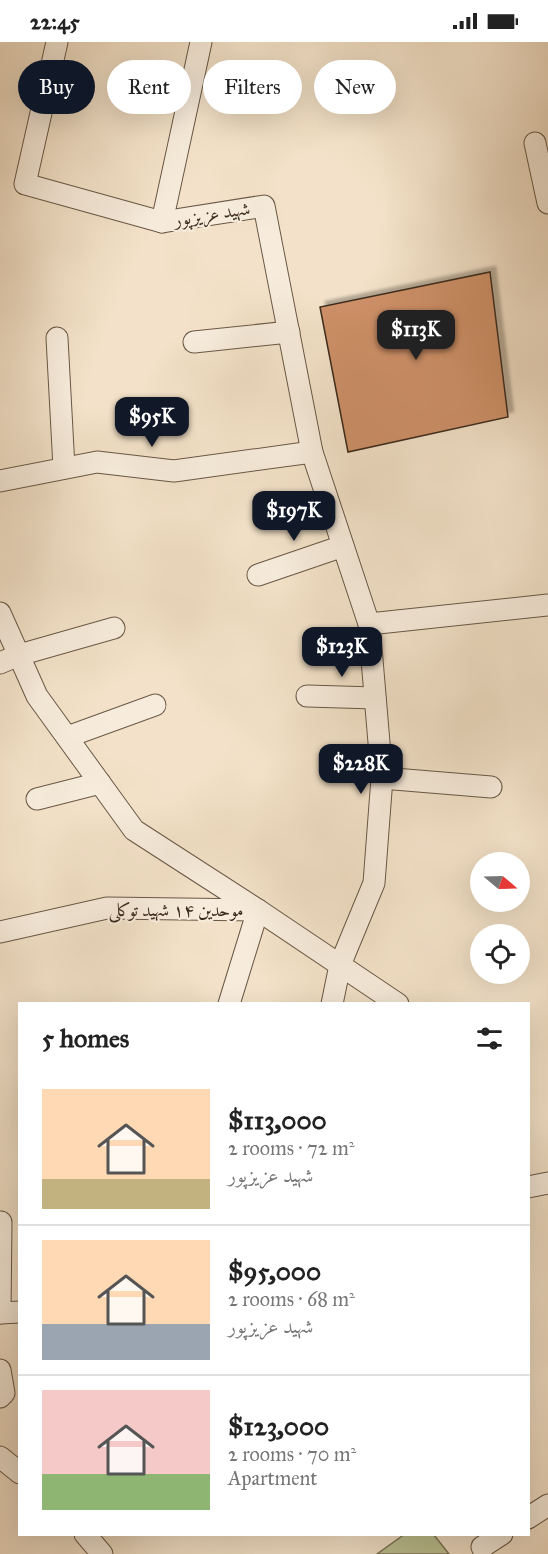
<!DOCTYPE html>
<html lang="en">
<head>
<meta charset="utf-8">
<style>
	body { margin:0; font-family:"IM FELL Great Primer",Amiri,serif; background:#f2f2f2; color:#222; height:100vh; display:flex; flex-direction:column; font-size:22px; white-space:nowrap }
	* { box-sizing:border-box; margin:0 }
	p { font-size:20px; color:#767676 }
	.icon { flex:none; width:33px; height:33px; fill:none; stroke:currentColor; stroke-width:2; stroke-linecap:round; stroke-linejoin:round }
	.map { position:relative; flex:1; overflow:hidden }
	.drawer { position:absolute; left:18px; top:960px; width:512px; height:534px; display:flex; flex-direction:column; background:#fff; border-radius:0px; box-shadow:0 6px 24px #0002 }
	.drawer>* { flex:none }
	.top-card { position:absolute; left:18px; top:18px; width:513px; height:54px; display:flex; gap:12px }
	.needle { width:39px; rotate:109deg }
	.buttons { position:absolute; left:470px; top:810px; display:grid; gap:12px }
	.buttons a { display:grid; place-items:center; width:60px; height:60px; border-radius:50%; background:#fff; box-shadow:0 6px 24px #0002; font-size:30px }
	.price { position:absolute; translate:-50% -51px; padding:0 14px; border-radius:12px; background:#111827; color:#fff; font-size:20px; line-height:39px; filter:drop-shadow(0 2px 3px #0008) }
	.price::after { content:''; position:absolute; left:50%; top:36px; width:18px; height:14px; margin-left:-9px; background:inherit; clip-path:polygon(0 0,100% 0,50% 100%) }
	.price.active { background:#222; color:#fff }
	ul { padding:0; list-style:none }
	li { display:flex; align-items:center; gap:18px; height:150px; padding:0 24px }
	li+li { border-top:2px solid #e0e0e0 }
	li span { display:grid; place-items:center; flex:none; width:168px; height:120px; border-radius:0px; color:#555 }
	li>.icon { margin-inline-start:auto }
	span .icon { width:72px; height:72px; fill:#fffc; stroke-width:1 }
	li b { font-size:26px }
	h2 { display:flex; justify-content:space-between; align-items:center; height:72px; padding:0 24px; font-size:26px }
	.chip { padding:0 21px; border-radius:27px; background:#fff; box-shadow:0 6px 24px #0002; font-size:21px; line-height:54px }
	.chip.active { background:#111827; color:#fff }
	.status { display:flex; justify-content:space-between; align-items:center; height:42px; padding:0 30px; background:#fff; direction:ltr }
	.status svg { height:16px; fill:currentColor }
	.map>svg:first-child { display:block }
	.green { fill:#bdc395; stroke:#7c7658; stroke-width:1.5 }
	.building { fill:#ce9067; stroke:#3a2a1b; stroke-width:1.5; filter:url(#shadow) }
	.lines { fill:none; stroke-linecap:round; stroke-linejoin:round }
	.minor-casing { stroke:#685846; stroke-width:23 }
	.minor { stroke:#f7ecdc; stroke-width:21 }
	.labels { text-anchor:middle; stroke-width:4.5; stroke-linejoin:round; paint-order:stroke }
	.street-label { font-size:18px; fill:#3a2a1b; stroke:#f7ecdc }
</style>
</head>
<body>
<div class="status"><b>22:45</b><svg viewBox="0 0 49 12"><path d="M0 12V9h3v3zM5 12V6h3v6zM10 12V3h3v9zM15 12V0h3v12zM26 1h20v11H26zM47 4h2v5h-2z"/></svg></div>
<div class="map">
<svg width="548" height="1512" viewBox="0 0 548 1512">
	<defs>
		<filter id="shadow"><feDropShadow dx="5.5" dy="-5.5" stdDeviation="1.5" flood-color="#0004"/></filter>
	</defs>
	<rect width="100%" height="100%" fill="#f3e2c9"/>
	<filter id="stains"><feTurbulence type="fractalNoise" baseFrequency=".00333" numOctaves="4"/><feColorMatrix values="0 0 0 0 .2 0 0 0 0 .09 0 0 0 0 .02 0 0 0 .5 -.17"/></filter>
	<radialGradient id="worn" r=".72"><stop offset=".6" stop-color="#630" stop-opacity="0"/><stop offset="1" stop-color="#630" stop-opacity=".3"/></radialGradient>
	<polygon class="green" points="405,1492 434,1493 449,1512 377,1512"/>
	<polygon class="building" points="490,230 508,375 348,410 320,265"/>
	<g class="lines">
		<g class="minor-casing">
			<g id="minor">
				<polyline points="57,0 25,142 162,180 264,164 312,410 369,582 382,736 374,841 340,923 332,962"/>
				<polyline points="535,101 548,161"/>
				<polyline points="162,180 201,0"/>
				<polyline points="57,296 64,426"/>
				<polyline points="194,300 289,290"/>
				<polyline points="0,439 97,420 174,429 312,410"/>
				<polyline points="258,533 343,504"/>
				<polyline points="0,571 37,654 134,788 258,868 229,962"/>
				<polyline points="369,582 548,563"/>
				<polyline points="0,621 19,613 114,586"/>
				<polyline points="307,654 375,656"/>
				<polyline points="67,695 155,663"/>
				<polyline points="382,736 491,745"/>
				<polyline points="37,757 100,741"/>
				<polyline points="0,890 107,866 258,868 398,962"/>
				<polyline points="528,1145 548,1141"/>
				<polyline points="0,1271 1,1180"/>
				<polyline points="0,1271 20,1270"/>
				<polyline points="0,1328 4,1351 0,1355"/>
				<polyline points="0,1415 20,1431"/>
				<polyline points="528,1476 548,1463"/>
				<polyline points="85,1492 102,1512"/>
				<polyline points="482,1505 502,1492"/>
			</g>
		</g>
		<use href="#minor" class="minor"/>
	</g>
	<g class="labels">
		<g class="street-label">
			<text transform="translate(212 172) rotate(-9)" y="6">شهید عزیزپور</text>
			<text x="176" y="874">موحدین ۱۴ شهید توکلی</text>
		</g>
	</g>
	<rect width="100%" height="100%" filter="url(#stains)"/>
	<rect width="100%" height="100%" fill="url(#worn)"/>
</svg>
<div class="buttons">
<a><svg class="needle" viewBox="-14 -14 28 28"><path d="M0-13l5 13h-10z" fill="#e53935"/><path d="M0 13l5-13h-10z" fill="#767676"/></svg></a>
<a><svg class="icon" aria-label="locate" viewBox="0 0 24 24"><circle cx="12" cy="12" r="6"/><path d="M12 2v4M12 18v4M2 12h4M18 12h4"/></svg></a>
</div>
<b class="price active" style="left:416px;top:319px">$113K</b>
<b class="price" style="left:152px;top:406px">$95K</b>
<b class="price" style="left:294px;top:500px">$197K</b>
<b class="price" style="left:342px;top:636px">$123K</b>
<b class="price" style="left:361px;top:753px">$228K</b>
<div class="top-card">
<a class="chip active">Buy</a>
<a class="chip">Rent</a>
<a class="chip">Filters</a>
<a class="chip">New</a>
</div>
<section class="drawer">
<h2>5 homes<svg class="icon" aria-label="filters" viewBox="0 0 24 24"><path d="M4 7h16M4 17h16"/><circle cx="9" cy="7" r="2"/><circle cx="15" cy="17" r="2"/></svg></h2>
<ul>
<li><span style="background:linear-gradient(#ffd9b3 75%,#c2b280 0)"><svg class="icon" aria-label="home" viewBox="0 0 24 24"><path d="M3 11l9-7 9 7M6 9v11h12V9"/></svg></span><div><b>$113,000</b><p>2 rooms · 72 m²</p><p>شهید عزیزپور</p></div></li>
<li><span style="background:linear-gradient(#ffd9b3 70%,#9aa5b1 0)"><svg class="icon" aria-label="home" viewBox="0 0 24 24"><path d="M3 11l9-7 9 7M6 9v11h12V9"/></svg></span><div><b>$95,000</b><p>2 rooms · 68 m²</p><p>شهید عزیزپور</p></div></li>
<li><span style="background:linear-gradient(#f6c9c9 70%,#8fb573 0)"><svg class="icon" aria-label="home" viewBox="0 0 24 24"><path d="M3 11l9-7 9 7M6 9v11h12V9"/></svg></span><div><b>$123,000</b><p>2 rooms · 70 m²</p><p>Apartment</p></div></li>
</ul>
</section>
</div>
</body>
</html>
